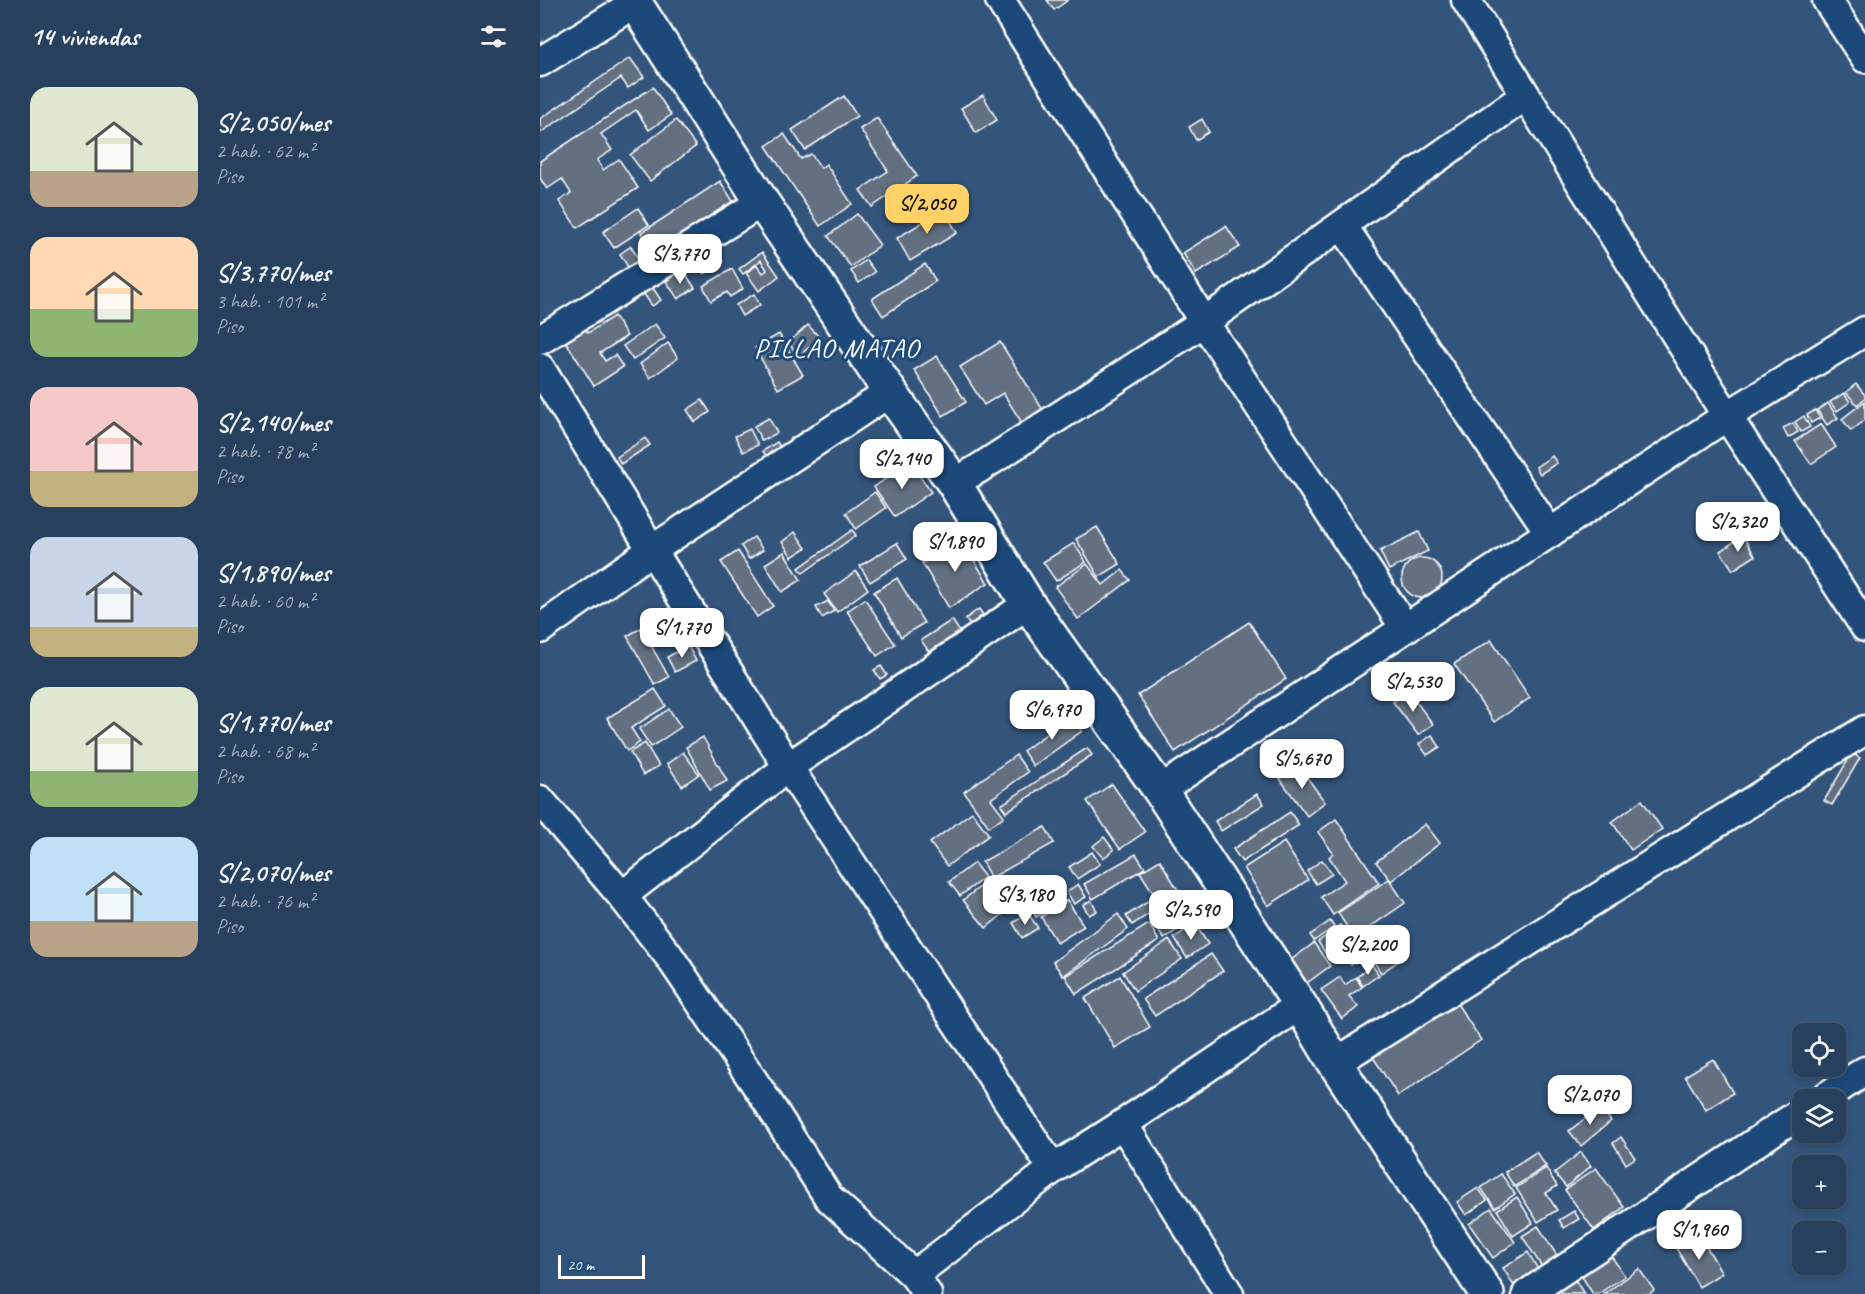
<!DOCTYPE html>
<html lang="es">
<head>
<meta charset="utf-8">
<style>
	body { margin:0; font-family:Caveat,sans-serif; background:#2e4763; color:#f1f3f6; height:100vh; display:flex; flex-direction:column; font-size:22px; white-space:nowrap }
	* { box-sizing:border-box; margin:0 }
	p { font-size:20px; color:#a4afbc }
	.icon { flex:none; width:33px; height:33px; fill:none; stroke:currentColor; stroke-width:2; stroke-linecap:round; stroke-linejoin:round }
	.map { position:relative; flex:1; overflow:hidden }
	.side { display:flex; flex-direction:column; background:#26405d; width:540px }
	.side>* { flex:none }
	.tools { position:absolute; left:1252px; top:1023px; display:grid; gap:12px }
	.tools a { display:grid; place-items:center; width:54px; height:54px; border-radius:12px; background:#26405d; box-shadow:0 3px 9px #0003,0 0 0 2px #425972; font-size:30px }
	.scale { position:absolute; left:18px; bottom:15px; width:87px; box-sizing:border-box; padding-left:6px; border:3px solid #fff; border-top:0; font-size:16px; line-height:21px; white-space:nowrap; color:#fff; -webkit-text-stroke:4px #1f4a7a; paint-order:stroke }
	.price { position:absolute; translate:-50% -51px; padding:0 14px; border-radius:12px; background:#fff; color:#222; font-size:20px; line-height:39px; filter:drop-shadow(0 2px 3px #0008) }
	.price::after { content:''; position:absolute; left:50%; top:36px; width:18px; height:14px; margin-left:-9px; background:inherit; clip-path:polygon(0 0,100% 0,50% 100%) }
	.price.active { background:#ffd166; color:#111 }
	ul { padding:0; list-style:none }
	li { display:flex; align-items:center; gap:18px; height:150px; padding:0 30px }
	li span { display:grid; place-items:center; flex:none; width:168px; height:120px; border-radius:18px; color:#555 }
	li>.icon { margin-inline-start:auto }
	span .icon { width:72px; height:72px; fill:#fffc; stroke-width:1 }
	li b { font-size:26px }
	h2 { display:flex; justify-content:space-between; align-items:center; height:72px; padding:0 30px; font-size:26px }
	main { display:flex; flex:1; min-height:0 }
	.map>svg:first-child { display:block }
	.building { fill:#627081; stroke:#fff; stroke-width:1.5 }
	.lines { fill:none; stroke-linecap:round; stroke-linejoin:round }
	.street-casing { stroke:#fff; stroke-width:33 }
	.secondary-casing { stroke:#fff; stroke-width:38 }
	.street { stroke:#1f4a7a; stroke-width:28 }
	.secondary { stroke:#1f4a7a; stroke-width:33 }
	.labels { text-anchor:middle; stroke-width:6; stroke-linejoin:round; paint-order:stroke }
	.neighbourhood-label { font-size:27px; letter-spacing:1.5px; fill:#fff; stroke:#1f4a7a }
</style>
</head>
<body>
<main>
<section class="side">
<h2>14 viviendas<svg class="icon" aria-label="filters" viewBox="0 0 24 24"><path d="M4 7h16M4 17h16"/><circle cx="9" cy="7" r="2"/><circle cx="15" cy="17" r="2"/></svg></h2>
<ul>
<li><span style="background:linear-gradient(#dfe7d0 70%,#b9a48a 0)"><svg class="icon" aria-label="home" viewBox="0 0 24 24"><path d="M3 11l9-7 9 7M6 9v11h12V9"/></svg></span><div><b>S/2,050/mes</b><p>2 hab. · 62 m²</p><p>Piso</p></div></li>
<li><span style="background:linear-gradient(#ffd9b3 60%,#8fb573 0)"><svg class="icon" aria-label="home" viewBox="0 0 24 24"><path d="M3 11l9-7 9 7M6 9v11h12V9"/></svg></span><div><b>S/3,770/mes</b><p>3 hab. · 101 m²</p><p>Piso</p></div></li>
<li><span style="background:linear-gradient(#f6c9c9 70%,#c2b280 0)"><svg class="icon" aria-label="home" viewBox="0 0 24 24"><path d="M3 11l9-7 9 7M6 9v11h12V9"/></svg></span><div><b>S/2,140/mes</b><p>2 hab. · 78 m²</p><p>Piso</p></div></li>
<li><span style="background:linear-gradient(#c9d6e8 75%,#c2b280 0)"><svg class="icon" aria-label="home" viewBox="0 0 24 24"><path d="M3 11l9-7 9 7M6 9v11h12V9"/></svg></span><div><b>S/1,890/mes</b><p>2 hab. · 60 m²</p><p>Piso</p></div></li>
<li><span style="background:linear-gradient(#dfe7d0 70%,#8fb573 0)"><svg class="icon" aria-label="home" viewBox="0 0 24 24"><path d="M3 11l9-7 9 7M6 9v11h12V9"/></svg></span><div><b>S/1,770/mes</b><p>2 hab. · 68 m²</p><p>Piso</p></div></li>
<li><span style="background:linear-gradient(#bfe0f5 70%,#b9a48a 0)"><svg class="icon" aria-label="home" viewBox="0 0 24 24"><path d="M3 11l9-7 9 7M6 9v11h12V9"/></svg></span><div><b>S/2,070/mes</b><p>2 hab. · 76 m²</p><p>Piso</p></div></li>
</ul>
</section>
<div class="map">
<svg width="1325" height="1294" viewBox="0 0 1325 1294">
	<rect width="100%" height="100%" fill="#33557c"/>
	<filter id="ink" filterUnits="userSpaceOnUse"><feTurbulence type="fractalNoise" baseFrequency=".0167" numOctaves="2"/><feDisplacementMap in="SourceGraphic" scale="12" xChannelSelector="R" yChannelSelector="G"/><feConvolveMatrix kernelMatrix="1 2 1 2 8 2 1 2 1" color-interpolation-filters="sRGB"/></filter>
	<g filter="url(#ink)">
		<g class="building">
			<polygon points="507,0 528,0 514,10"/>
			<polygon points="90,58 104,77 88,88 81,78 0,133 0,119"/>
			<polygon points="113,87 131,115 109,130 96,110 61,134 72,150 57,160 63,170 79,159 98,188 37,228 19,201 31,193 22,179 7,189 0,178 0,161"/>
			<polygon points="443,95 457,120 436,133 421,108"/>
			<polygon points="304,96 317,116 265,150 252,130"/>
			<polygon points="337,118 377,176 332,207 320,190 348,171 320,129"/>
			<polygon points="662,119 669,132 656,140 649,127"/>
			<polygon points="136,120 156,146 110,181 90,155"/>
			<polygon points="244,134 261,159 271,154 281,168 286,164 312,204 280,226 226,146"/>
			<polygon points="180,181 193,201 114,253 101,233"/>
			<polygon points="98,208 109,225 74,248 63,232"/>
			<polygon points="404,209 417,233 370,261 357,238"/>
			<polygon points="317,214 340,245 311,267 288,236"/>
			<polygon points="686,226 700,247 656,274 643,253"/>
			<polygon points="170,242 183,262 164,274 151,254"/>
			<polygon points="91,246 102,265 91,272 80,254"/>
			<polygon points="222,252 239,276 219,291 206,273 217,265 223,273 227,270 221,260 203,274 199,269"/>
			<polygon points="326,260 335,272 319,283 311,271"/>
			<polygon points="385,264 396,281 343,316 332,299"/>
			<polygon points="192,269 203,289 190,297 187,292 171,301 163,286"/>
			<polygon points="143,270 155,288 138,299 126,281"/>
			<polygon points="111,285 121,300 112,306 102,291"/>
			<polygon points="214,294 220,305 202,316 196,305"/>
			<polygon points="74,316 87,336 60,353 65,361 75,355 83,367 54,386 24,339 44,326 48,333"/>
			<polygon points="115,324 125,338 93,360 83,346"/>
			<polygon points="268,325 280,338 259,356 248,343"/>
			<polygon points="239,334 263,375 238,389 215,348"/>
			<polygon points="460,342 503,410 482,423 463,393 444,405 420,367"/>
			<polygon points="128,343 138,358 110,378 100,364"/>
			<polygon points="397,356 426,402 403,416 374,370"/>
			<polygon points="1316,384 1325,395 1325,398 1317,405 1306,392"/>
			<polygon points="1304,393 1310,402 1297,411 1290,402"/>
			<polygon points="162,400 170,412 155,422 147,410"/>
			<polygon points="1325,401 1325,420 1311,431 1302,419"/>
			<polygon points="1288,403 1298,418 1287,425 1277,410"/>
			<polygon points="1275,410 1280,418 1271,423 1267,415"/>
			<polygon points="1264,416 1270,427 1261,432 1255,422"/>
			<polygon points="229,418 237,433 222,441 214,426"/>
			<polygon points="1253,423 1258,432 1248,438 1243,428"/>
			<polygon points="1281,424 1296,447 1271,464 1255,441"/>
			<polygon points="210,429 218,445 203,452 195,436"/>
			<polygon points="105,438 110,445 81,464 77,457"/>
			<polygon points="237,442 246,457 232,465 223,451"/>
			<polygon points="1012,456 1017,463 1000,474 996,467"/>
			<polygon points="370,462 391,492 355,517 334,487"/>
			<polygon points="335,492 346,508 316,529 306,513"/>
			<polygon points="557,527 580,564 559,577 536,539"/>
			<polygon points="312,530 316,535 263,573 259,568"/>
			<polygon points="255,532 266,548 252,557 242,542"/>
			<polygon points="879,532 888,551 849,570 840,551"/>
			<polygon points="1203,536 1215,556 1193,570 1180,551"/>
			<polygon points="214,537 223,550 209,559 201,546"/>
			<polygon points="421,539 448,583 409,608 382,563"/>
			<polygon points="357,543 367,559 330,582 320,566"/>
			<polygon points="534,543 546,562 516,581 503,562"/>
			<polygon points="198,551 233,606 217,617 181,562"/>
			<polygon points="244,552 261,580 242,592 225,564"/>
			<circle cx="882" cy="578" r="20"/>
			<polygon points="547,564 563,585 582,570 590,580 538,619 515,587"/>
			<polygon points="316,571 328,589 297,612 284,594"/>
			<polygon points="357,578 384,623 361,637 334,592"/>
			<polygon points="325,599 355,644 337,656 307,611"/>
			<polygon points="288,601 294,611 282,618 276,607"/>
			<polygon points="439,609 443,615 430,625 425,619"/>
			<polygon points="412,620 420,632 389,652 381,640"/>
			<polygon points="709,622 746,679 635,752 598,695"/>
			<polygon points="101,628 129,677 115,685 87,636"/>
			<polygon points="951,640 990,698 954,722 914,664"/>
			<polygon points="148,646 156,661 135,672 127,657"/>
			<polygon points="341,666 347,675 340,679 334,670"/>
			<polygon points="115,689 126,706 91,728 100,742 87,751 67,718"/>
			<polygon points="868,691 893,724 878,735 853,702"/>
			<polygon points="129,709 141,727 111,747 99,729"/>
			<polygon points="531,716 542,731 493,766 483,751"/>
			<polygon points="892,735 900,747 887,755 879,744"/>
			<polygon points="163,737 187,781 170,790 146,747"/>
			<polygon points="105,743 119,766 103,775 90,752"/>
			<polygon points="547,748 552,755 466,812 461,805"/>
			<polygon points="143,752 159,774 142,786 127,764"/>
			<polygon points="1312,753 1320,758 1292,805 1284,801"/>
			<polygon points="476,755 488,772 451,799 464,816 449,827 424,792"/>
			<polygon points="758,765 785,802 767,816 740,779"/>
			<polygon points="572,784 605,832 580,849 547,801"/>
			<polygon points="717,794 724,804 681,831 675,821"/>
			<polygon points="1102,800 1122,829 1091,850 1072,822"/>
			<polygon points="432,812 449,835 407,866 390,843"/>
			<polygon points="750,812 759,825 702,862 693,849"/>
			<polygon points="796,819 839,883 793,915 781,897 805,881 789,857 793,853 778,832"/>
			<polygon points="885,824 900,843 851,881 836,862"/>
			<polygon points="505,827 514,843 451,878 442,862"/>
			<polygon points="564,837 574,850 563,858 553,846"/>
			<polygon points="744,842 768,880 728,906 704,868"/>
			<polygon points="552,852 560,864 537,879 529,867"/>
			<polygon points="596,854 605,868 553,899 544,884"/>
			<polygon points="620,860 641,895 622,907 600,872"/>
			<polygon points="782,860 792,874 776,884 767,871"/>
			<polygon points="434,863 445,877 420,896 409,882"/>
			<polygon points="849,879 865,903 814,938 798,913"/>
			<polygon points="515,880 524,895 512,902 503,888"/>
			<polygon points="445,883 468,910 446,928 423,900"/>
			<polygon points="538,884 546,897 534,904 527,892"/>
			<polygon points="500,890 510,909 496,917 485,898"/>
			<polygon points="612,899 618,908 592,925 586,916"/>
			<polygon points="527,900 544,926 517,943 501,917"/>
			<polygon points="551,900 557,911 549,915 543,905"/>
			<polygon points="643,901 654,918 624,939 612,921"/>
			<polygon points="488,913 498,928 482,938 473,923"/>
			<polygon points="578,914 588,929 523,976 513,962"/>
			<polygon points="790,921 794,927 774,941 770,935"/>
			<polygon points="609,924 619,941 536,994 525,976"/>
			<polygon points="655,924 668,944 647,958 634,938"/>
			<polygon points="800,925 811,940 788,957 778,942"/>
			<polygon points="837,927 860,960 841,973 819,940"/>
			<polygon points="629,940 642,959 595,991 583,972"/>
			<polygon points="774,943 790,966 767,983 751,960"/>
			<polygon points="817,943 826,954 811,965 803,954"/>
			<polygon points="671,954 683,971 615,1016 603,999"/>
			<polygon points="832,965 839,975 823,986 817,977"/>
			<polygon points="580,976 610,1027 575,1048 545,998"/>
			<polygon points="800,977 805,985 816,977 822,987 809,996 818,1007 802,1019 781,990"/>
			<polygon points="914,999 941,1040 858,1096 831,1054"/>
			<polygon points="1173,1059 1193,1093 1166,1110 1145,1076"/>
			<polygon points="1060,1107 1071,1121 1041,1146 1029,1131"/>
			<polygon points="1081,1137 1095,1158 1086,1164 1073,1143"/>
			<polygon points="996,1152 1006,1166 974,1187 965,1172"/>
			<polygon points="1041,1152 1051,1166 1026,1187 1014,1173"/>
			<polygon points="1006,1168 1017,1186 1006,1193 1017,1210 998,1222 976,1188"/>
			<polygon points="1056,1168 1084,1207 1054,1230 1025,1190"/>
			<polygon points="961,1174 975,1194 955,1208 941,1188"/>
			<polygon points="938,1188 947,1200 926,1215 917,1202"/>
			<polygon points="977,1197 993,1223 973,1236 957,1210"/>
			<polygon points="951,1208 975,1242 953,1258 929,1224"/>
			<polygon points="1034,1211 1039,1219 1024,1228 1019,1220"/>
			<polygon points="998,1226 1018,1257 1002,1267 982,1236"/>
			<polygon points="1159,1234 1182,1273 1159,1287 1136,1248"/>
			<polygon points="1065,1247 1085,1276 1058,1294 1053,1294 1041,1275"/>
			<polygon points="988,1252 1004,1280 979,1294 963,1268"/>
			<polygon points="1099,1269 1114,1290 1109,1294 1064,1294"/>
			<polygon points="1032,1275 1044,1294 1022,1294 1017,1285"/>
		</g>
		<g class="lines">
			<g class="street-casing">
				<g id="street">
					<polyline points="460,0 664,322 865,628"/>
					<polyline points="926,0 1187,416 1325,627"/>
					<polyline points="1287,0 1325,58"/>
					<polyline points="0,62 95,3"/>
					<polyline points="802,225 1010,533"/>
					<polyline points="0,340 222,202"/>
					<polyline points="0,368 112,550 248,767 513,1169"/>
					<polyline points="414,483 438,469 664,322 985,96"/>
					<polyline points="0,629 112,550 350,392"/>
					<polyline points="620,790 1187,416 1325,331"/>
					<polyline points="0,800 82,896 129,956 229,1104 289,1198 374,1275"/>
					<polyline points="82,896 248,767 488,604"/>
					<polyline points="795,1063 1325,730"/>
					<polyline points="1281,1100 1325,1071"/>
					<polyline points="583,1124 689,1294"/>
					<polyline points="387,1294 374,1275 513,1169 583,1124 760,1005"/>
					<polyline points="987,1294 1263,1111"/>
				</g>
			</g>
			<g class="secondary-casing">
				<polyline id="secondary" points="93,0 222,202 350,392 414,483 488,604 620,790 760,1005 795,1063 947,1294"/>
			</g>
			<use href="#street" class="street"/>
			<use href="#secondary" class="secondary"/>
		</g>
	</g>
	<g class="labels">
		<g class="neighbourhood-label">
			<text x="297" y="357">PILLAO MATAO</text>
		</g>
	</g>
</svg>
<div class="tools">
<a><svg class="icon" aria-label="locate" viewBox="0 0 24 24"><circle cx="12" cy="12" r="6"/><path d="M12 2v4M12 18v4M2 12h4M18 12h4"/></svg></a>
<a><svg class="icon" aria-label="layers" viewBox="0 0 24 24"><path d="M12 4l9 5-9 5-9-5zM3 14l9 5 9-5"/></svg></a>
<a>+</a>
<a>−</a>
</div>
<div class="scale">20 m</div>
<b class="price active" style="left:387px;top:235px">S/2,050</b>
<b class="price" style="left:140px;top:285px">S/3,770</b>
<b class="price" style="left:362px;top:490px">S/2,140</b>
<b class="price" style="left:1198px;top:553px">S/2,320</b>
<b class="price" style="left:415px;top:573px">S/1,890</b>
<b class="price" style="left:142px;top:659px">S/1,770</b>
<b class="price" style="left:873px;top:713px">S/2,530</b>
<b class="price" style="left:512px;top:741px">S/6,970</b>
<b class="price" style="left:762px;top:790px">S/5,670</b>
<b class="price" style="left:485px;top:926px">S/3,180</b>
<b class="price" style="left:651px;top:941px">S/2,590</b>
<b class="price" style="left:828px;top:976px">S/2,200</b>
<b class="price" style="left:1050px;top:1126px">S/2,070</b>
<b class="price" style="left:1159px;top:1261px">S/1,960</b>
</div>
</main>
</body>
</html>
